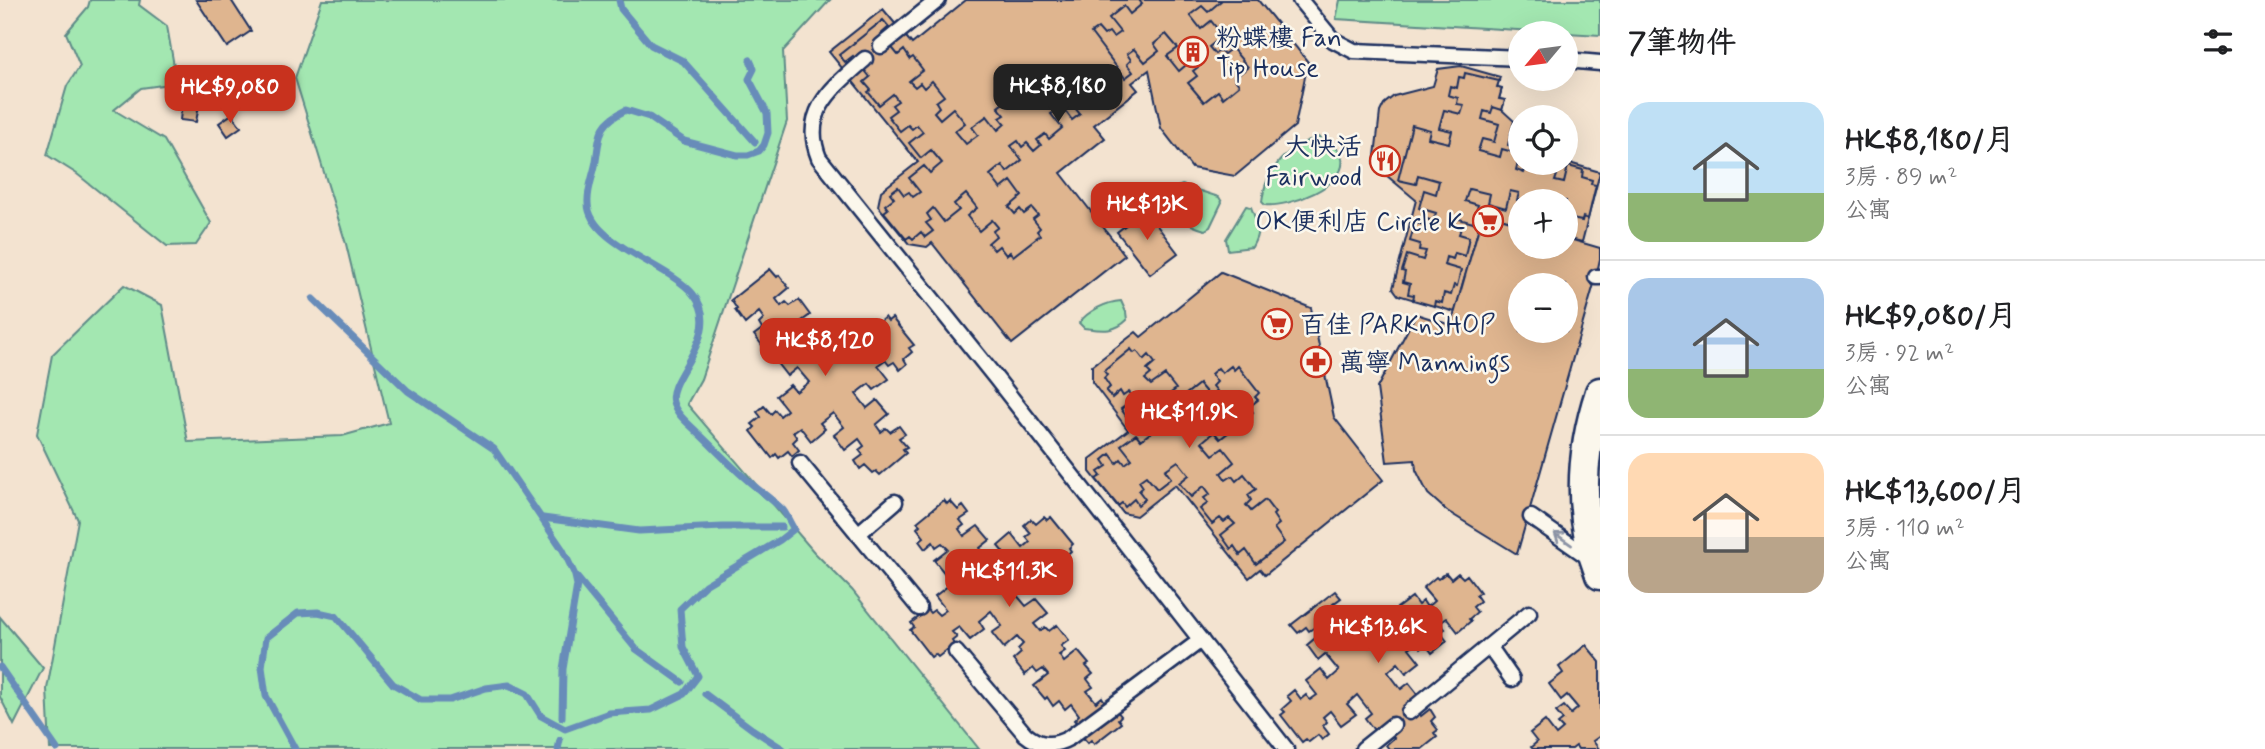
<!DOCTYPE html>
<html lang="zh-TW">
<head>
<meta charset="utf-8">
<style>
	body { margin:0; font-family:Mynerve,"LXGW WenKai TC",sans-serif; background:#f6f6f6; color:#202124; height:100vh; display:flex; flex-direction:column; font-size:26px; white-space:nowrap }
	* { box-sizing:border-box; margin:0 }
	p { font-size:23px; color:#757577 }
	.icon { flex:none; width:38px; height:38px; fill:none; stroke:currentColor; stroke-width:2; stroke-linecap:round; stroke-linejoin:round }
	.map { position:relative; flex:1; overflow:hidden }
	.side { display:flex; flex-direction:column; background:#fff; width:665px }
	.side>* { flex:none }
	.needle { width:46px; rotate:241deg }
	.fabs { position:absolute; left:1508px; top:21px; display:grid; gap:14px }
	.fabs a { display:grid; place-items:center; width:70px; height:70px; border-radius:50%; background:#fff; box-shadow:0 7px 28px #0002; font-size:35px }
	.price { position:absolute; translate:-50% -60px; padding:0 16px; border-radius:14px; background:#c8321e; color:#fff; font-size:23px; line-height:46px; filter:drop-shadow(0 2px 4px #0008) }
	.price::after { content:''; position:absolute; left:50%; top:42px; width:21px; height:16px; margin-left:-10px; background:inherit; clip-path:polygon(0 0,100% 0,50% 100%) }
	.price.active { background:#222; color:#fff }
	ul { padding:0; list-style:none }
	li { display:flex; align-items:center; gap:21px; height:175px; padding:0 28px }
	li+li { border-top:2px solid #e0e0e0 }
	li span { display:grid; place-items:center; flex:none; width:196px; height:140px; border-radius:21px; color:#555 }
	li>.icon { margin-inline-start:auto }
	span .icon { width:84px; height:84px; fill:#fffc; stroke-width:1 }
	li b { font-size:30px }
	h2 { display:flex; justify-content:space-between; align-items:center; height:84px; padding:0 28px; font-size:30px }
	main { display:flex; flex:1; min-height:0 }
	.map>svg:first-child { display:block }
	.green { fill:#a3e7b1; stroke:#5f8b88; stroke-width:2 }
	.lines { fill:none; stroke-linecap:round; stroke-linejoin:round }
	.stream { stroke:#678cb9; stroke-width:7 }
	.building { fill:#dfb58f; stroke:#1b2f5e; stroke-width:2; fill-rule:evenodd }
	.service-casing { stroke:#1b2f5e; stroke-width:19 }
	.minor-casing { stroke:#1b2f5e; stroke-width:33 }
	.service { stroke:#fbf7ec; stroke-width:14 }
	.minor { stroke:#fbf7ec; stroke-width:28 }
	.oneway { stroke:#8b93a5 }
	.labels { text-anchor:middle; stroke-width:5; stroke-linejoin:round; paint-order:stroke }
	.poi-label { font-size:26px; fill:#1b2f5e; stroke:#fbf7ec; text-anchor:start }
</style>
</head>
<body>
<main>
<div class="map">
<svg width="1600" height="749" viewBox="0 0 1600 749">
	<rect width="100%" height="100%" fill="#f3e3d0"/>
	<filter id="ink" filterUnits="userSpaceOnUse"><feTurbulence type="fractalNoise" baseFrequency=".0143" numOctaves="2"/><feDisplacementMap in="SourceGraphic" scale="14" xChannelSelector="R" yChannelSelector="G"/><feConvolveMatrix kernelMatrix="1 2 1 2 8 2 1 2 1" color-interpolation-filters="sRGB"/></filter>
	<g filter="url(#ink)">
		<g class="green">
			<polygon points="90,0 140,0 139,5 167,26 177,83 141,88 114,110 164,140 211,223 196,245 167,246 77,174 47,155 67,86 80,66 66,33 88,7"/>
			<polygon points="322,0 830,0 783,51 787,121 701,379 687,404 814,552 852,590 979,749 50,749 47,689 78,520 37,434 52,355 124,285 162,305 188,442 342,436 389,423 346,244 295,78"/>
			<polygon points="1340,0 1600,0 1600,35 1336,19"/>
			<path d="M1319,137C1328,142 1340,147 1342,158C1348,186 1287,208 1265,205L1262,202C1265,170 1288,145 1319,137Z"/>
			<path d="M1182,185L1219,197L1222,202L1210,227L1205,230C1188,225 1176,219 1169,201L1177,187Z"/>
			<path d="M1246,206L1251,207C1257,224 1262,229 1252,247L1228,250L1226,239Z"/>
			<path d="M1121,301L1126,312L1127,320C1114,333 1101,330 1084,328L1079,323C1088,311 1106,302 1121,301Z"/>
			<polygon points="0,617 43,668 14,725 0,697"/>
		</g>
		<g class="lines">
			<g class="stream">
				<polyline points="619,0 621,9 651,45 683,61 755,142"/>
				<polyline points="313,299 408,391 494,449 563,550 575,575 636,649 682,682"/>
				<polyline points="543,518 639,531 723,527 782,527"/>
				<polyline points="0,667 57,749"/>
				<polyline points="705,694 752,729 783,749"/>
				<polyline points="562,717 563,669 577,585 575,576"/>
				<path d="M295,749L266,696L262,667L266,638L298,613L318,612L336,616L393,684L421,700H450L486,688L509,685L527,694L541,716L565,729L609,713L651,710L684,694L698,676L683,647L680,609L705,585L780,540L794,529C790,523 787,515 783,510C772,499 758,490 746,479C729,464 713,447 696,431C688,423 676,414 673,402C665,378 726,334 693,294C671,266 588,243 588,203C587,189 594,174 596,161C600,133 599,123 626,110L649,117L684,141L737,155H748L759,151L764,145L768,133L767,113L749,79L754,69L750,60"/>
				<polyline points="558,749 560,740"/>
			</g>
		</g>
		<g class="building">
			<polygon points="196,0 231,0 251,31 227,47"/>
			<polygon points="966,0 1258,0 1308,62 1295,126 1235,176 1192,168 1161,128 1149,70 1132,83 1138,90 1094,125 1105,138 1061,173 1125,255 1012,344 932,243 927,247 909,244 878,206 881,191 918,162 829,52 883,9 912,44"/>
			<polygon points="1139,0 1222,0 1208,12 1202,6 1190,15 1201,29 1211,21 1223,36 1209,47 1215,54 1220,50 1224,54 1232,48 1248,67 1234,78 1239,85 1223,98 1218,91 1204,102 1188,83 1197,76 1193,71 1198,67 1192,60 1179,71 1167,56 1178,48 1166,34 1154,44 1159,51 1145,62 1134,49 1127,54 1131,60 1127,64 1133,72 1125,78 1091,33 1098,28 1104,35 1109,32 1113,37 1120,32 1109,18 1124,6 1130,14 1142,4"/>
			<polygon points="883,20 889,27 881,34 898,55 904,50 910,59 913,57 923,70 909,81 915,87 920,83 924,88 932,81 944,96 936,102 939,107 934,112 940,119 953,108 965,123 955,131 966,144 978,135 972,127 987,116 998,130 1005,124 1000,118 1005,115 998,107 1006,101 1010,106 1018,100 1014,94 1027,84 1038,98 1044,94 1039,88 1043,84 1037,76 1044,70 1080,114 1072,120 1066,112 1061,116 1057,110 1051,114 1062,128 1049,139 1045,134 1037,140 1041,145 1034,151 1027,143 1022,147 1018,141 1011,146 1022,160 1007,172 1002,165 990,175 1001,189 1011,181 1022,196 1009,207 1015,214 1020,209 1024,214 1032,208 1038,215 1033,219 1040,228 1037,231 1040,235 1013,256 1010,252 1006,255 999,246 994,250 988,243 996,236 993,231 998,227 992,220 979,231 967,216 977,208 966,194 954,204 959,210 944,222 933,208 927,214 931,220 926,223 933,231 925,237 921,232 913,239 910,236 906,239 884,212 888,209 885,205 894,198 890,193 898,187 904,195 909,192 913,197 920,192 909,178 924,166 930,173 942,163 931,150 921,158 909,143 923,132 917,125 912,129 908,125 900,131 888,116 896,110 892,105 898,101 893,94 879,105 868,92 871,90 864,82 870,77 862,67 853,56 845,62 839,55"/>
			<polygon points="1461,66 1500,77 1497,87 1502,88 1499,99 1505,100 1502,110 1514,121 1508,145 1521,149 1521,163 1566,162 1600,172 1582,242 1566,238 1566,201 1521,201 1521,224 1483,213 1455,312 1398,295 1393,288 1416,200 1374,165 1380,112 1384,104 1394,96 1433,86 1438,69"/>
			<polygon points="1465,73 1499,81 1497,87 1502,88 1499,99 1505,100 1502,110 1493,107 1491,113 1484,111 1482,119 1499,124 1494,142 1482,139 1478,151 1500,157 1502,149 1520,154 1516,170 1524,173 1526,166 1532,167 1533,163 1543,163 1542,166 1553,169 1552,173 1557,175 1555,181 1564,183 1568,166 1583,170 1582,177 1592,180 1591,184 1596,185 1588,219 1583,217 1582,221 1571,219 1569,225 1566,224 1566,201 1521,201 1517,200 1519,193 1510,191 1506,208 1488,203 1490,194 1469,189 1465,201 1478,205 1473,223 1456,218 1454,227 1461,228 1459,234 1469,237 1465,256 1455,253 1453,259 1446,257 1444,265 1461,270 1457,286 1454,285 1451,295 1444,293 1442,303 1435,301 1434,306 1413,300 1414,295 1408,294 1410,284 1403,282 1405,272 1402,271 1407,255 1423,260 1426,251 1419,250 1420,244 1410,241 1415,223 1425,225 1427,219 1433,221 1436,213 1419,208 1424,190 1436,194 1439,181 1418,175 1416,184 1398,180 1412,125 1430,130 1428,138 1449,143 1452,131 1439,128 1444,110 1461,114 1464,105 1457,104 1458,98 1448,95 1450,86 1457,88 1459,77 1464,78"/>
			<polygon points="182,103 199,105 196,122 180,120"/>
			<polygon points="232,114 241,127 228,136 219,123"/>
			<polygon points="1145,210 1178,253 1150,274 1117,232"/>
			<path d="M1483,213L1521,224V247H1566V238L1600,248V259L1596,277L1517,554L1447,511L1428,494L1416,470L1415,460L1387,462L1377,388L1416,314L1451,325ZM1521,285H1566V331H1521Z"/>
			<polygon points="770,269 777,277 779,275 789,288 776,299 781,306 786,302 790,306 799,300 810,315 802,321 806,326 801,330 806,338 819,327 831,341 821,349 832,363 845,353 839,346 853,335 864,349 871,343 867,337 872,334 865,325 872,319 877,324 885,317 888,321 892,318 914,345 909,348 912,352 904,359 907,364 900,370 894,362 889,365 885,360 878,365 889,379 874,390 869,384 856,394 867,408 877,400 889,414 876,425 881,432 886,428 890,432 899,426 905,434 899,438 907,447 903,449 906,453 880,475 876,471 873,473 865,465 860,469 855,461 863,455 859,450 864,446 859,439 845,450 834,435 844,427 833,413 820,423 825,429 811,441 800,427 793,432 797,438 793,442 799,450 792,456 788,451 779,458 776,454 772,458 751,431 755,427 752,424 761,417 757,412 764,406 771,414 775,410 780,416 787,410 776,396 790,385 796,392 809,382 797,368 787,376 776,362 789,351 784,344 778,348 775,344 766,350 754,335 762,329 759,324 764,319 759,312 745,324 735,310 737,309 731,300"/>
			<polygon points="1221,272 1311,308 1334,417 1383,480 1265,575 1260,569 1249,578 1175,485 1136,516 1123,513 1090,472 1090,459 1128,430 1092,382 1092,366 1136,332 1141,337"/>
			<polygon points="1131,349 1134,353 1137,351 1144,360 1149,355 1155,363 1147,370 1151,374 1145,379 1151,385 1165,375 1176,389 1166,397 1177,411 1190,401 1185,395 1199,384 1210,397 1217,391 1213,386 1217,382 1211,374 1218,368 1222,373 1231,366 1234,370 1238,366 1259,393 1255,397 1258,400 1249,407 1253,412 1246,418 1239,410 1235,414 1230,408 1223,414 1234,428 1220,439 1214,432 1202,442 1213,455 1223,448 1234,462 1221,473 1226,480 1232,476 1236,481 1244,474 1256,489 1248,495 1251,500 1246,505 1251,511 1265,500 1275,513 1273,515 1279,524 1274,528 1284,542 1256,564 1246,550 1240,555 1234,546 1231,549 1221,535 1235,524 1229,518 1224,522 1220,518 1212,524 1200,509 1208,503 1204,498 1210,494 1204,486 1191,497 1179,483 1189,475 1178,461 1165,470 1171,478 1157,489 1146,476 1139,481 1143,487 1139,491 1145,499 1138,505 1134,499 1125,507 1122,503 1118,506 1096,479 1101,476 1098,472 1107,466 1103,460 1110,454 1117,463 1121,459 1125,464 1132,459 1121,445 1136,434 1141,440 1154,430 1142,416 1132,424 1121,409 1135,399 1129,392 1123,396 1120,391 1112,398 1106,391 1110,387 1104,378 1107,375 1104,371"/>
			<polygon points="944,500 947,504 950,501 958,510 963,506 969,514 960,520 964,525 959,529 964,536 978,526 990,540 980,548 991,562 1003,552 998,546 1012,534 1023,548 1030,542 1026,537 1031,533 1024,525 1031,519 1036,524 1044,517 1047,520 1051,517 1073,544 1069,548 1071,551 1063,558 1067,563 1059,569 1053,561 1048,565 1044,559 1036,565 1047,578 1033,590 1027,583 1015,593 1026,606 1036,599 1048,613 1034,624 1040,631 1045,627 1049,631 1057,625 1069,640 1061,646 1065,651 1059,655 1064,662 1078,651 1089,664 1086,666 1093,674 1087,679 1093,687 1087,691 1096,702 1102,697 1105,702 1113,696 1119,703 1114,707 1121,716 1118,719 1121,723 1094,744 1091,740 1088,743 1080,734 1078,724 1074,720 1079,715 1071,704 1065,709 1059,701 1053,706 1047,697 1045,699 1034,686 1048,675 1043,669 1037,673 1033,668 1025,675 1013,660 1021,653 1018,649 1023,644 1017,637 1004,648 992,633 1002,626 991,611 979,621 984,629 970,640 959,627 952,632 957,637 952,641 958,650 951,656 947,650 938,657 935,654 931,657 910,630 914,627 911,623 920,616 916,611 923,605 930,613 934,610 939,615 946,610 935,596 949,585 955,591 967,581 956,567 946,575 934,560 948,549 942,543 936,547 933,542 925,549 919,541 924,537 917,528 920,525 917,522"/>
			<polygon points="1446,573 1451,579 1458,573 1463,578 1467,575 1480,592 1476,595 1480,601 1473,607 1477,612 1469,619 1471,621 1458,632 1447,618 1440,623 1445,629 1440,632 1447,641 1432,653 1426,645 1421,648 1417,643 1409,648 1420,662 1406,673 1398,663 1388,672 1401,689 1409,683 1421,698 1418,711 1421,716 1430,709 1435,717 1431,721 1438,730 1434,733 1437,737 1422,749 1389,749 1386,745 1394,738 1390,733 1376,733 1365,718 1371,713 1357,695 1347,704 1356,714 1341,725 1330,711 1323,717 1327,722 1323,726 1329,734 1322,740 1318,735 1309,742 1306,739 1302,742 1281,715 1285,712 1282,709 1291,701 1287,696 1294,690 1301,699 1306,695 1310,700 1317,695 1306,681 1321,669 1329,680 1339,671 1325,654 1318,660 1307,645 1320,634 1315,627 1309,631 1306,627 1298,633 1291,625 1335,591 1341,598 1333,604 1337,609 1331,614 1337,621 1351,610 1362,624 1355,630 1369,647 1379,639 1371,629 1385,618 1396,631 1403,626 1399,620 1404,617 1397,608 1412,597 1418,605 1423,601 1427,607 1434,601 1423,588 1436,577 1438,579"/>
			<polygon points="1586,645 1600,662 1600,736 1593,741 1599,749 1578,749 1576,746 1572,749 1533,749 1531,747 1537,742 1530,733 1545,721 1556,735 1563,729 1558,724 1563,720 1556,712 1564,706 1571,714 1578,708 1567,695 1561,700 1549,684 1563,673 1559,667"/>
		</g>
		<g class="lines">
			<g class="service-casing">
				<g id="service">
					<polyline points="1300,0 1333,40 1354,51 1521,58"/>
					<polyline points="881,46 938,0"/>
					<path d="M865,59C834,87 800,111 819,158L995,377L1286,749"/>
					<polyline points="1566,60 1600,63"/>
					<polyline points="1596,277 1600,277"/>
					<polyline points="800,463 919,608"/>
					<polyline points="1531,517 1591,559"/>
					<polyline points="858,534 895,502"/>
					<polyline points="1489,646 1512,679"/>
					<path d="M956,652L1025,734C1039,746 1053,747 1069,738L1201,640"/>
					<polyline points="1409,712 1529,613"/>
					<polyline points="1363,749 1393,725"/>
				</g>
			</g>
			<g class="minor-casing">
				<path id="minor" d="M1600,392C1580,453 1577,515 1600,575"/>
			</g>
			<use href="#service" class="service"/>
			<use href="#minor" class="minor"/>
		</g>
		<defs><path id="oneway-shaft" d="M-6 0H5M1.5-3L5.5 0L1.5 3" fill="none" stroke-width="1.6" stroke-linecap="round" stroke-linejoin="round" transform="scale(1.75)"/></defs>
		<use class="oneway" href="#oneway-shaft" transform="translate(1563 539) rotate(-145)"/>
	</g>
	<defs>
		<g id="building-ring" transform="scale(1.575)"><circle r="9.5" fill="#fbf7ec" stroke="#c8321e" stroke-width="1.5"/><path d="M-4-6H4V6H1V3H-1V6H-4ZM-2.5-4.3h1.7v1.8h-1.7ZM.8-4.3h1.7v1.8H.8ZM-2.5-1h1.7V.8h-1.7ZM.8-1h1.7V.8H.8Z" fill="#c8321e"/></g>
		<g id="restaurant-ring" transform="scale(1.575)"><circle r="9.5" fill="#fbf7ec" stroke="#c8321e" stroke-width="1.5"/><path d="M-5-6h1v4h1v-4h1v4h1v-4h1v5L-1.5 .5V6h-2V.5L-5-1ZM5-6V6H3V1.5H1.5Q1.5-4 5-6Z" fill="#c8321e"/></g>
		<g id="supermarket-ring" transform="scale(1.575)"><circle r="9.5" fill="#fbf7ec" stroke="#c8321e" stroke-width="1.5"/><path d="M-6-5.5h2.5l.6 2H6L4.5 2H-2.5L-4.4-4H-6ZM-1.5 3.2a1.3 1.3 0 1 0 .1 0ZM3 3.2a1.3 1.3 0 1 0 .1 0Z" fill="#c8321e"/></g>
		<g id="pharmacy-ring" transform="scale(1.575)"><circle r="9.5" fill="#fbf7ec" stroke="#c8321e" stroke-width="1.5"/><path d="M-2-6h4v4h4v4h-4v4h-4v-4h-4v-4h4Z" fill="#c8321e"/></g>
	</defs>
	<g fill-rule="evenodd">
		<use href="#building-ring" x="1193" y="52"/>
		<use href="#restaurant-ring" x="1385" y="161"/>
		<use href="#supermarket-ring" x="1488" y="221"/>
		<use href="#supermarket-ring" x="1277" y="324"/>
		<use href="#pharmacy-ring" x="1316" y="362"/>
	</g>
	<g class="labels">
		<g class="poi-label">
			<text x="1216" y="46">粉蝶樓 Fan<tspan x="1216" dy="30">Tip House</tspan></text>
			<text x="1362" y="155" text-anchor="end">大快活<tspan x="1362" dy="30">Fairwood</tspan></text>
			<text x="1465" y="230" text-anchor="end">OK便利店 Circle K</text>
			<text x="1300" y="333">百佳 PARKnSHOP</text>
			<text x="1339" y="371">萬寧 Mannings</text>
		</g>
	</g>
</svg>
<div class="fabs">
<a><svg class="needle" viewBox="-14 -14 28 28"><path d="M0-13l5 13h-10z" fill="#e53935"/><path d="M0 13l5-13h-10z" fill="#757577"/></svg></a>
<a><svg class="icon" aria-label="locate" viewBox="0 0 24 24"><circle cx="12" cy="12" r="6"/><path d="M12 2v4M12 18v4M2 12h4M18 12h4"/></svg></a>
<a>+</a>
<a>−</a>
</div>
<b class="price active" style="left:1058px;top:124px">HK$8,180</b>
<b class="price" style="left:230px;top:125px">HK$9,080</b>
<b class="price" style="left:1147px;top:242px">HK$13K</b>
<b class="price" style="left:825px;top:378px">HK$8,120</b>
<b class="price" style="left:1189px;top:450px">HK$11.9K</b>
<b class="price" style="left:1009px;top:609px">HK$11.3K</b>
<b class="price" style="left:1378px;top:665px">HK$13.6K</b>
</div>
<section class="side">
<h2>7筆物件<svg class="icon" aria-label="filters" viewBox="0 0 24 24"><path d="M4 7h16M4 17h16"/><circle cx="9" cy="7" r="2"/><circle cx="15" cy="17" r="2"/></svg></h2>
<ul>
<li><span style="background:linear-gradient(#bfe0f5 65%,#8fb573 0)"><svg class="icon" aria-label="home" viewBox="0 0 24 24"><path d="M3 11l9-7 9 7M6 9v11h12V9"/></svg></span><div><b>HK$8,180/月</b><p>3房 · 89 m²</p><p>公寓</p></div></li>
<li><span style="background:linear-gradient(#a9c7e8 65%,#8fb573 0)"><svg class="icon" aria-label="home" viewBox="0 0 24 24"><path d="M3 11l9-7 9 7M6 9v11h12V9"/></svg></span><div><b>HK$9,080/月</b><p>3房 · 92 m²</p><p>公寓</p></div></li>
<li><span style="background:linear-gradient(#ffd9b3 60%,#b9a48a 0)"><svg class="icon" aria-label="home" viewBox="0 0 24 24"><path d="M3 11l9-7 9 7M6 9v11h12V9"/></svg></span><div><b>HK$13,600/月</b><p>3房 · 110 m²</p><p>公寓</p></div></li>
</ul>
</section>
</main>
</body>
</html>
